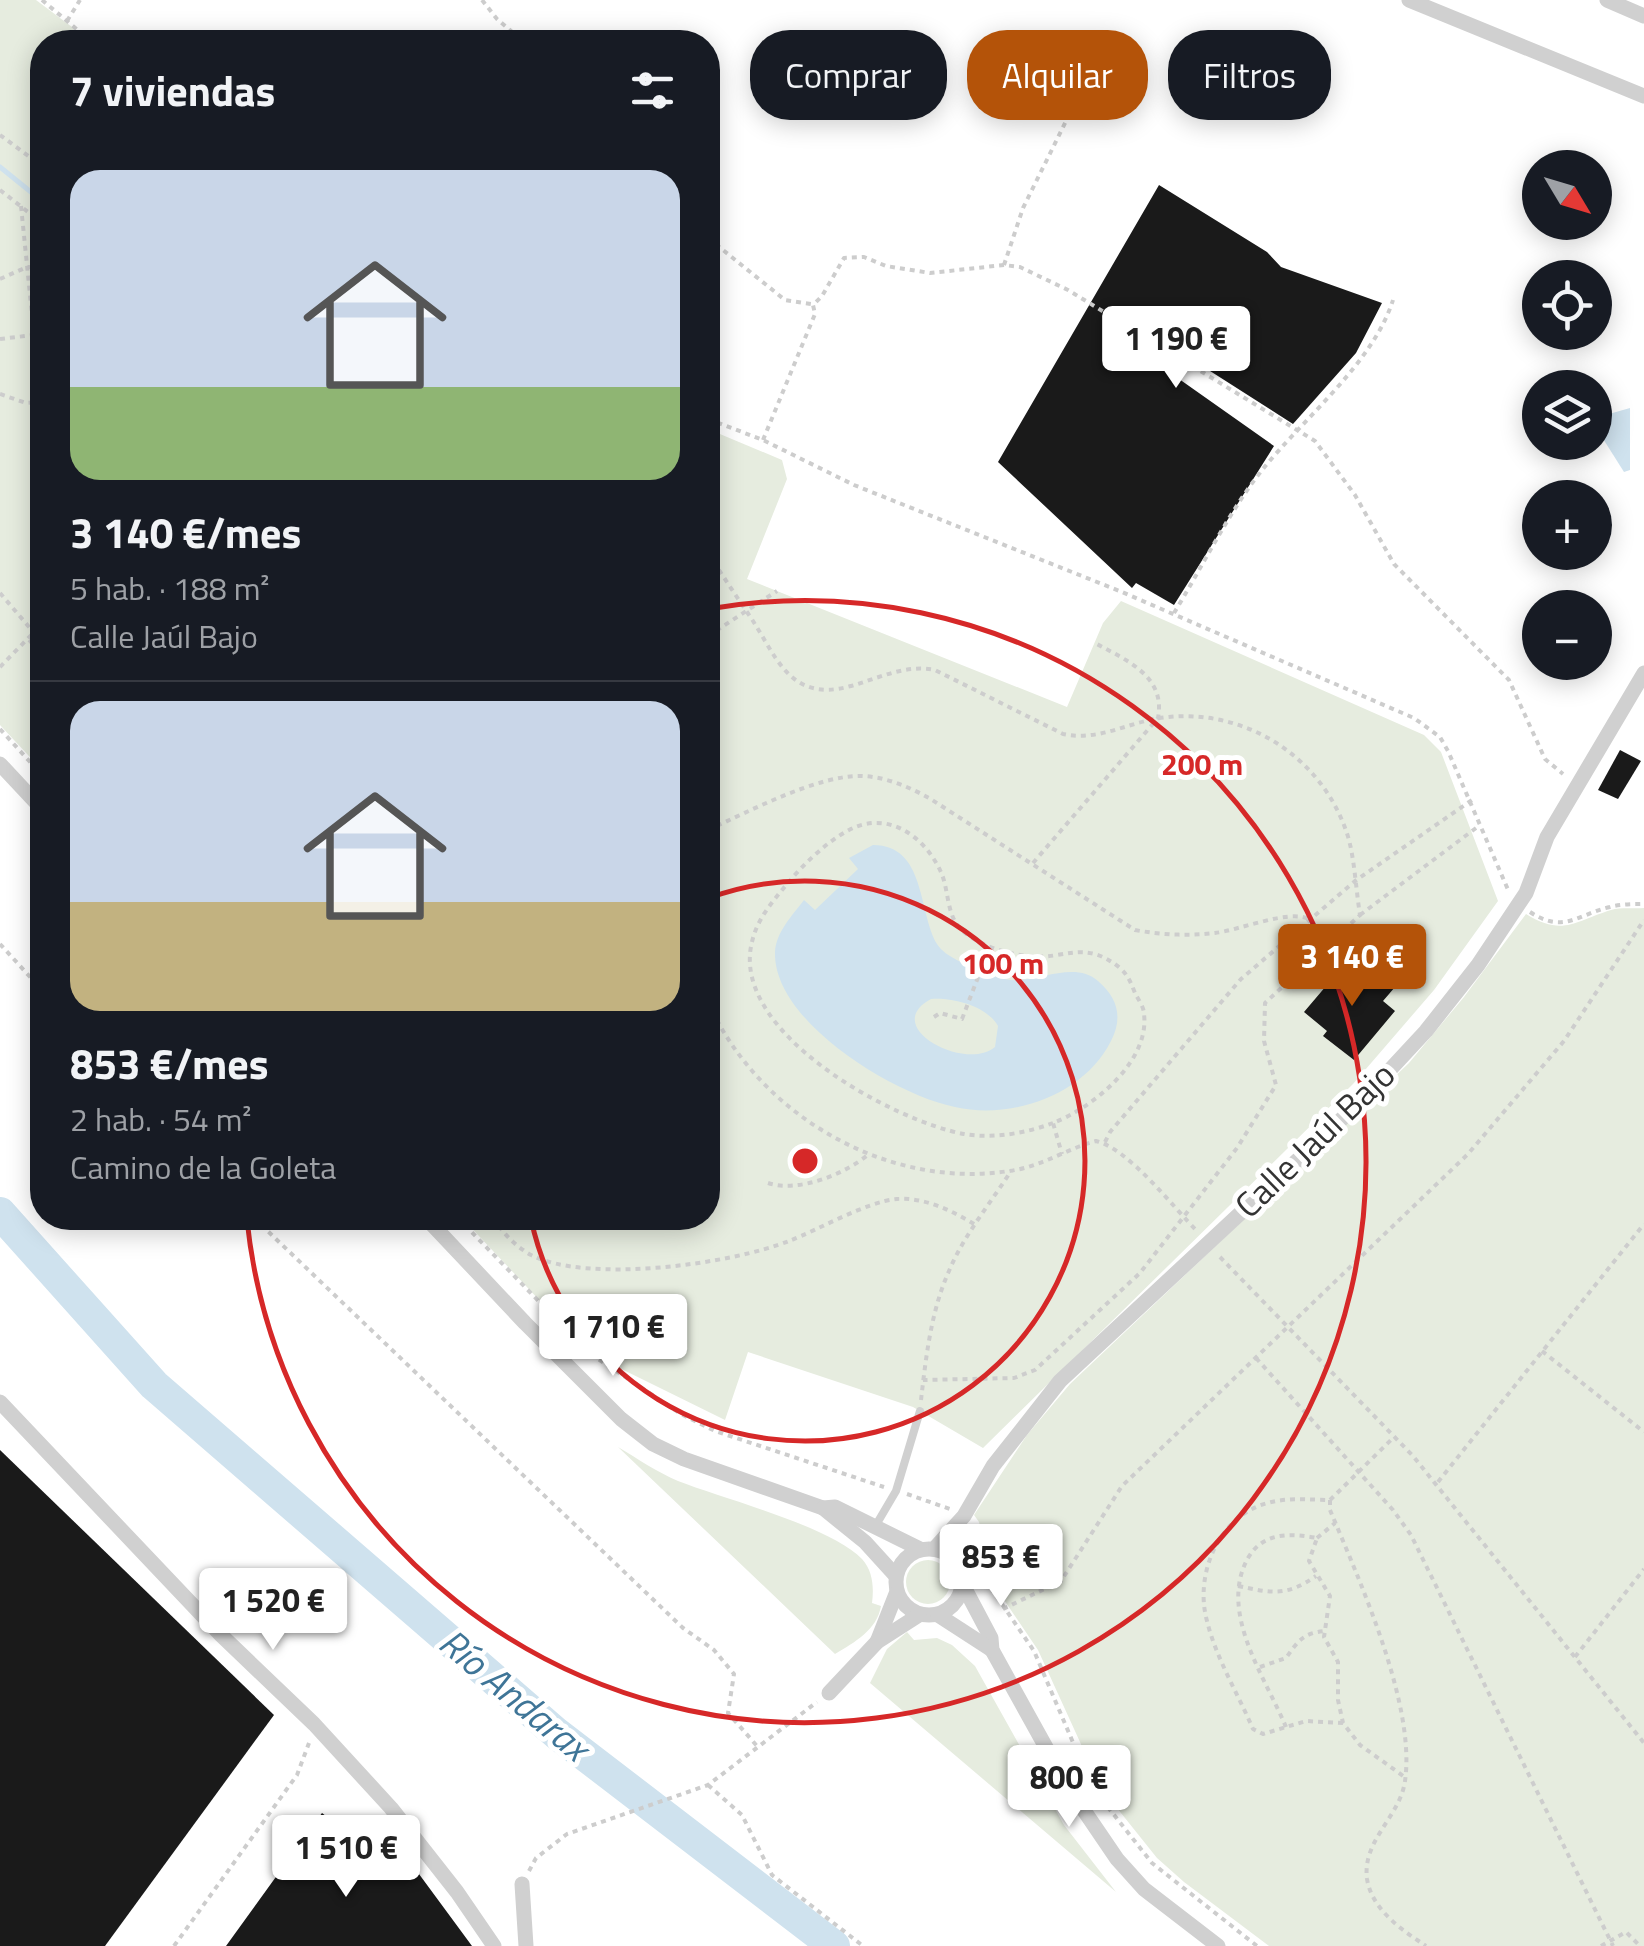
<!DOCTYPE html>
<html lang="es">
<head>
<meta charset="utf-8">
<style>
	body { margin:0; font-family:"Titillium Web",sans-serif; background:#20242c; color:#f1f3f6; height:100vh; display:flex; flex-direction:column; font-size:38px; white-space:nowrap }
	* { box-sizing:border-box; margin:0 }
	p { font-size:32px; color:#9ea1a6 }
	.icon { flex:none; width:55px; height:55px; fill:none; stroke:currentColor; stroke-width:2; stroke-linecap:round; stroke-linejoin:round }
	.map { position:relative; flex:1; overflow:hidden }
	.sheet { position:absolute; left:30px; top:30px; width:690px; height:1200px; display:flex; flex-direction:column; background:#171b24; border-radius:40px; box-shadow:0 5px 25px #0003 }
	.sheet>* { flex:none }
	.banner { position:absolute; left:750px; top:30px; width:742px; height:90px; display:flex; gap:20px }
	.needle { width:65px; rotate:128deg }
	.tools { position:absolute; left:1522px; top:150px; display:grid; gap:20px }
	.tools a { display:grid; place-items:center; width:90px; height:90px; border-radius:50%; background:#171b24; box-shadow:0 5px 25px #0003; font-size:50px }
	.price { position:absolute; translate:-50% -85px; padding:0 22px; border-radius:10px; background:#fff; color:#222; font-size:32px; line-height:65px; filter:drop-shadow(0 2px 5px #0008) }
	.price::after { content:''; position:absolute; left:50%; top:60px; width:30px; height:22px; margin-left:-15px; background:inherit; clip-path:polygon(0 0,100% 0,50% 100%) }
	.price.current { background:#b45309; color:#fff }
	ul { padding:0; list-style:none }
	li { display:grid; align-content:center; gap:20px; height:530px; padding:0 40px }
	li+li { border-top:2px solid #363941 }
	li span { display:grid; place-items:center; height:310px; border-radius:30px; color:#555 }
	li>.icon { margin-inline-start:auto }
	span .icon { width:180px; height:180px; fill:#fffc; stroke-width:1 }
	li b { font-size:42px }
	h2 { display:flex; justify-content:space-between; align-items:center; height:120px; padding:0 40px; font-size:42px }
	.pill { padding:0 35px; border-radius:40px; background:#171b24; box-shadow:0 5px 25px #0003; font-size:35px; line-height:90px }
	.pill.current { background:#b45309; color:#fff }
	.map>svg:first-child { display:block }
	.green { fill:#e6ecdf }
	.water { fill:#cfe2ee; fill-rule:evenodd }
	.lines { fill:none; stroke-linecap:round; stroke-linejoin:round }
	.stream { stroke:#cfe2ee; stroke-width:5 }
	.river { stroke:#cfe2ee; stroke-width:32 }
	.building { fill:#1a1a1a }
	.path { stroke:#cdcdcd; stroke-width:4; stroke-dasharray:5 5; stroke-linecap:butt }
	.service { stroke:#d0d0d0; stroke-width:8 }
	.minor { stroke:#d0d0d0; stroke-width:15 }
	.ring { fill:none; stroke:#d62828; stroke-width:5 }
	.labels { text-anchor:middle; stroke-width:10; stroke-linejoin:round; paint-order:stroke }
	.street-label { font-size:35px; fill:#333; stroke:#fff }
	.water-label { font-size:38px; font-style:italic; fill:#3f7597; stroke:#fff }
	.centre { fill:#d62828; stroke:#fff; stroke-width:5 }
	.ring-label { font-size:30px; text-anchor:middle; font-weight:bold; fill:#d62828; stroke:#fff; stroke-width:10; stroke-linejoin:round; paint-order:stroke }
</style>
</head>
<body>
<div class="map">
<svg width="1644" height="1946" viewBox="0 0 1644 1946">
	<rect width="100%" height="100%" fill="#fff"/>
	<g class="green">
		<polygon points="0,0 36,0 92,42 42,42 42,770 0,725"/>
		<polygon points="708,429 782,460 787,479 747,579 1067,707 1103,623 1121,601 1424,735 1441,752 1498,901 1434,990 1353,1084 983,1448 913,1407 748,1352 725,1420 589,1353 462,1218 708,1218"/>
		<path d="M1644,908V1946H1269L1184,1882L1157,1858L1101,1788L1038,1650L998,1591L979,1522L974,1515L1027,1435L1070,1384L1409,1063L1464,997L1526,914C1563,937 1575,921 1611,910C1621,907 1634,909 1644,908Z"/>
		<path d="M618,1447C638,1459 657,1472 678,1481C724,1499 830,1526 862,1559C873,1571 874,1588 872,1603L881,1606C877,1630 855,1642 835,1654Z"/>
		<circle cx="928" cy="1582" r="22"/>
		<polygon points="907,1632 914,1640 937,1638 952,1645 975,1666 1064,1825 1116,1892 870,1683 887,1649"/>
	</g>
	<g class="water">
		<polygon points="1630,408 1630,470 1624,472 1595,426 1595,418"/>
		<path d="M873,845C926,845 918,912 937,944C946,958 967,964 982,971C993,976 1005,981 1018,980C1043,979 1077,962 1098,981C1118,998 1123,1018 1111,1041C1084,1095 1012,1120 955,1107C895,1095 773,1022 775,952C776,932 792,916 804,900L815,910L858,869L849,858ZM931,999C952,997 987,1006 998,1026L995,1047C966,1072 879,1027 931,999Z"/>
	</g>
	<g class="lines">
		<polyline class="stream" points="0,167 42,201"/>
		<polyline class="river" points="0,1213 154,1385 556,1733 834,1946"/>
	</g>
	<g class="building">
		<polygon points="1159,185 1267,252 1281,267 1382,303 1356,353 1293,424 1185,355 1172,374 1274,446 1174,605 1136,583 1132,588 998,462"/>
		<polygon points="1620,750 1641,761 1618,799 1598,790"/>
		<polygon points="1349,959 1374,981 1380,974 1395,987 1383,1001 1395,1011 1354,1060 1323,1036 1327,1031 1304,1012"/>
		<polygon points="0,1450 274,1715 105,1946 0,1946"/>
		<polygon points="322,1813 394,1869 405,1855 472,1946 226,1946"/>
	</g>
	<g class="lines">
		<g class="path">
			<polyline points="42,0 92,42"/>
			<polyline points="482,0 497,19 524,42"/>
			<polyline points="67,21 80,0"/>
			<polyline points="0,135 42,166"/>
			<polyline points="0,190 42,223"/>
			<polyline points="21,206 41,403 42,458"/>
			<polyline points="708,238 785,300 811,304"/>
			<polyline points="1004,265 1023,208 1072,109"/>
			<polyline points="0,279 27,267 42,268"/>
			<polyline points="0,339 42,334"/>
			<polyline points="0,394 26,403 42,402"/>
			<polyline points="708,419 763,440 854,485 1122,592 1414,718 1440,737 1448,751 1509,892"/>
			<polyline points="763,440 815,314 813,305 822,296 844,258 864,257 886,266 930,273 1004,265 1020,267 1068,290 1315,441 1355,495 1394,564 1509,680 1545,759 1563,774"/>
			<path d="M708,553C721,573 734,593 747,612C776,653 787,704 851,686C879,678 906,664 935,670L1063,734C1101,742 1131,720 1168,717C1249,709 1326,760 1349,840C1355,864 1356,890 1360,915L1265,1003L1264,1041L1276,1085L1237,1148L1154,1255L1140,1273L1035,1370L1014,1378L923,1380"/>
			<polyline points="0,593 35,634 42,637"/>
			<path d="M1174,613C1201,569 1231,508 1263,469C1304,418 1373,363 1393,300"/>
			<polyline points="708,636 777,591"/>
			<polyline points="29,640 42,654"/>
			<polyline points="0,667 42,624"/>
			<polyline points="0,729 42,775"/>
			<path d="M708,830C748,812 819,774 863,776C886,777 909,787 929,798L1135,930C1162,935 1188,936 1215,933C1240,930 1289,909 1309,919"/>
			<path d="M1033,863L1158,718C1166,676 1126,660 1095,643"/>
			<path d="M1530,912C1564,934 1576,915 1610,907C1621,904 1633,904 1644,904"/>
			<polyline points="1360,915 1480,825"/>
			<polyline points="0,944 42,990"/>
			<path d="M708,1002C758,1114 886,1190 1009,1171C1041,1167 1066,1149 1096,1141C1129,1149 1173,1207 1197,1231"/>
			<polyline points="934,1017 940,1013 962,1019 990,946"/>
			<path d="M1053,1123C1027,1133 993,1139 964,1134C893,1121 729,1032 752,942C757,919 773,901 787,884C804,864 826,842 849,830C887,810 923,835 940,870C950,890 945,917 964,932C979,945 1007,954 1027,956C1064,961 1083,938 1120,968C1128,975 1131,983 1135,993C1138,999 1144,1007 1144,1014C1150,1062 1092,1108 1053,1123L1062,1154"/>
			<polyline points="1105,1142 1110,1132 1241,979 1355,881 1472,800"/>
			<path d="M768,1183C799,1193 845,1174 869,1154"/>
			<polyline points="254,1218 683,1628 714,1650 734,1674 728,1713 757,1746"/>
			<polyline points="458,1218 589,1353 681,1414 715,1431 884,1487"/>
			<path d="M493,1218C503,1233 515,1246 531,1255C588,1284 731,1264 789,1241C818,1230 868,1201 897,1199C925,1197 952,1211 976,1225"/>
			<polyline points="1220,1257 1413,1456 1644,1743"/>
			<polyline points="1542,1351 1644,1432"/>
			<polyline points="1256,1358 1393,1510 1411,1535 1613,1946"/>
			<path d="M921,1400C926,1357 931,1311 949,1271C964,1235 990,1204 1011,1171"/>
			<polyline points="1438,1482 1644,1224"/>
			<polyline points="907,1494 950,1509"/>
			<path d="M1330,1500V1510C1360,1582 1416,1705 1405,1781C1400,1817 1362,1840 1367,1879C1372,1910 1402,1930 1426,1946"/>
			<polyline points="977,1529 993,1591 1034,1651 1092,1787 1152,1863 1257,1946"/>
			<polyline points="1317,1538 1335,1523"/>
			<path d="M1238,1586C1272,1593 1286,1597 1316,1576"/>
			<polyline points="1003,1609 1061,1581 1122,1486 1468,1154 1564,1041 1644,920"/>
			<polyline points="1575,1657 1644,1569"/>
			<path d="M1260,1667L1286,1658C1298,1641 1303,1633 1325,1631"/>
			<path d="M1343,1723L1306,1721L1263,1734L1253,1729C1238,1694 1216,1658 1207,1621C1194,1574 1219,1515 1268,1503C1288,1497 1311,1500 1330,1500L1394,1437"/>
			<path d="M1286,1727C1265,1677 1218,1612 1248,1558C1263,1532 1290,1533 1317,1538L1309,1561L1330,1596L1324,1637L1338,1662V1700L1343,1723L1360,1745L1406,1778"/>
			<polyline points="708,1785 742,1815 772,1875 863,1946"/>
			<polyline points="529,1871 536,1858 567,1834 708,1785 817,1702"/>
			<polyline points="174,1946 297,1775 309,1743"/>
			<polyline points="1601,1946 1626,1932 1640,1946"/>
		</g>
		<polyline class="service" points="876,1525 896,1491 920,1411"/>
		<g class="minor">
			<polyline points="1409,0 1644,96"/>
			<polyline points="1607,0 1644,16"/>
			<polyline points="0,764 42,809"/>
			<polyline points="426,1218 525,1323 621,1419 653,1444 684,1459 823,1508 835,1507 920,1549"/>
			<polyline points="0,1402 221,1635 314,1724 391,1808 457,1892 494,1946"/>
			<polyline points="823,1508 865,1542 895,1575"/>
			<circle cx="929" cy="1582" r="33"/>
			<polyline points="934,1549 964,1516 993,1466 1060,1381 1360,1102 1426,1031 1478,965 1526,893 1547,837 1644,673"/>
			<polyline points="963,1585 991,1638 992,1650 1068,1787 1117,1859 1144,1889 1218,1946"/>
			<polyline points="938,1615 992,1650"/>
			<polyline points="877,1642 896,1594"/>
			<polyline points="829,1693 877,1642 919,1615"/>
			<polyline points="522,1884 526,1946"/>
		</g>
	</g>
	<g class="ring">
		<path d="M709 898A280 280 0 1 1 531 1219"/>
		<path d="M708 609A561 561 0 1 1 247 1220"/>
	</g>
	<g class="labels">
		<g class="street-label">
			<text transform="translate(1315 1140) rotate(-44)" y="12">Calle Jaúl Bajo</text>
		</g>
		<g class="water-label">
			<text transform="translate(514 1695) rotate(40)" y="13">Río Andarax</text>
		</g>
	</g>
	<circle cx="805" cy="1161" r="15" class="centre"/>
	<g class="ring-label">
		<text x="1202" y="775">200 m</text>
		<text x="1003" y="974">100 m</text>
	</g>
</svg>
<div class="tools">
<a><svg class="needle" viewBox="-14 -14 28 28"><path d="M0-13l5 13h-10z" fill="#e53935"/><path d="M0 13l5-13h-10z" fill="#9ea1a6"/></svg></a>
<a><svg class="icon" aria-label="locate" viewBox="0 0 24 24"><circle cx="12" cy="12" r="6"/><path d="M12 2v4M12 18v4M2 12h4M18 12h4"/></svg></a>
<a><svg class="icon" aria-label="layers" viewBox="0 0 24 24"><path d="M12 4l9 5-9 5-9-5zM3 14l9 5 9-5"/></svg></a>
<a>+</a>
<a>−</a>
</div>
<b class="price" style="left:1176px;top:391px">1 190 €</b>
<b class="price current" style="left:1352px;top:1009px">3 140 €</b>
<b class="price" style="left:613px;top:1379px">1 710 €</b>
<b class="price" style="left:1001px;top:1609px">853 €</b>
<b class="price" style="left:273px;top:1653px">1 520 €</b>
<b class="price" style="left:1069px;top:1830px">800 €</b>
<b class="price" style="left:346px;top:1900px">1 510 €</b>
<div class="banner">
<a class="pill">Comprar</a>
<a class="pill current">Alquilar</a>
<a class="pill">Filtros</a>
</div>
<section class="sheet">
<h2>7 viviendas<svg class="icon" aria-label="filters" viewBox="0 0 24 24"><path d="M4 7h16M4 17h16"/><circle cx="9" cy="7" r="2"/><circle cx="15" cy="17" r="2"/></svg></h2>
<ul>
<li><span style="background:linear-gradient(#c9d6e8 70%,#8fb573 0)"><svg class="icon" aria-label="home" viewBox="0 0 24 24"><path d="M3 11l9-7 9 7M6 9v11h12V9"/></svg></span><div><b>3 140 €/mes</b><p>5 hab. · 188 m²</p><p>Calle Jaúl Bajo</p></div></li>
<li><span style="background:linear-gradient(#c9d6e8 65%,#c2b280 0)"><svg class="icon" aria-label="home" viewBox="0 0 24 24"><path d="M3 11l9-7 9 7M6 9v11h12V9"/></svg></span><div><b>853 €/mes</b><p>2 hab. · 54 m²</p><p>Camino de la Goleta</p></div></li>
</ul>
</section>
</div>
</body>
</html>
